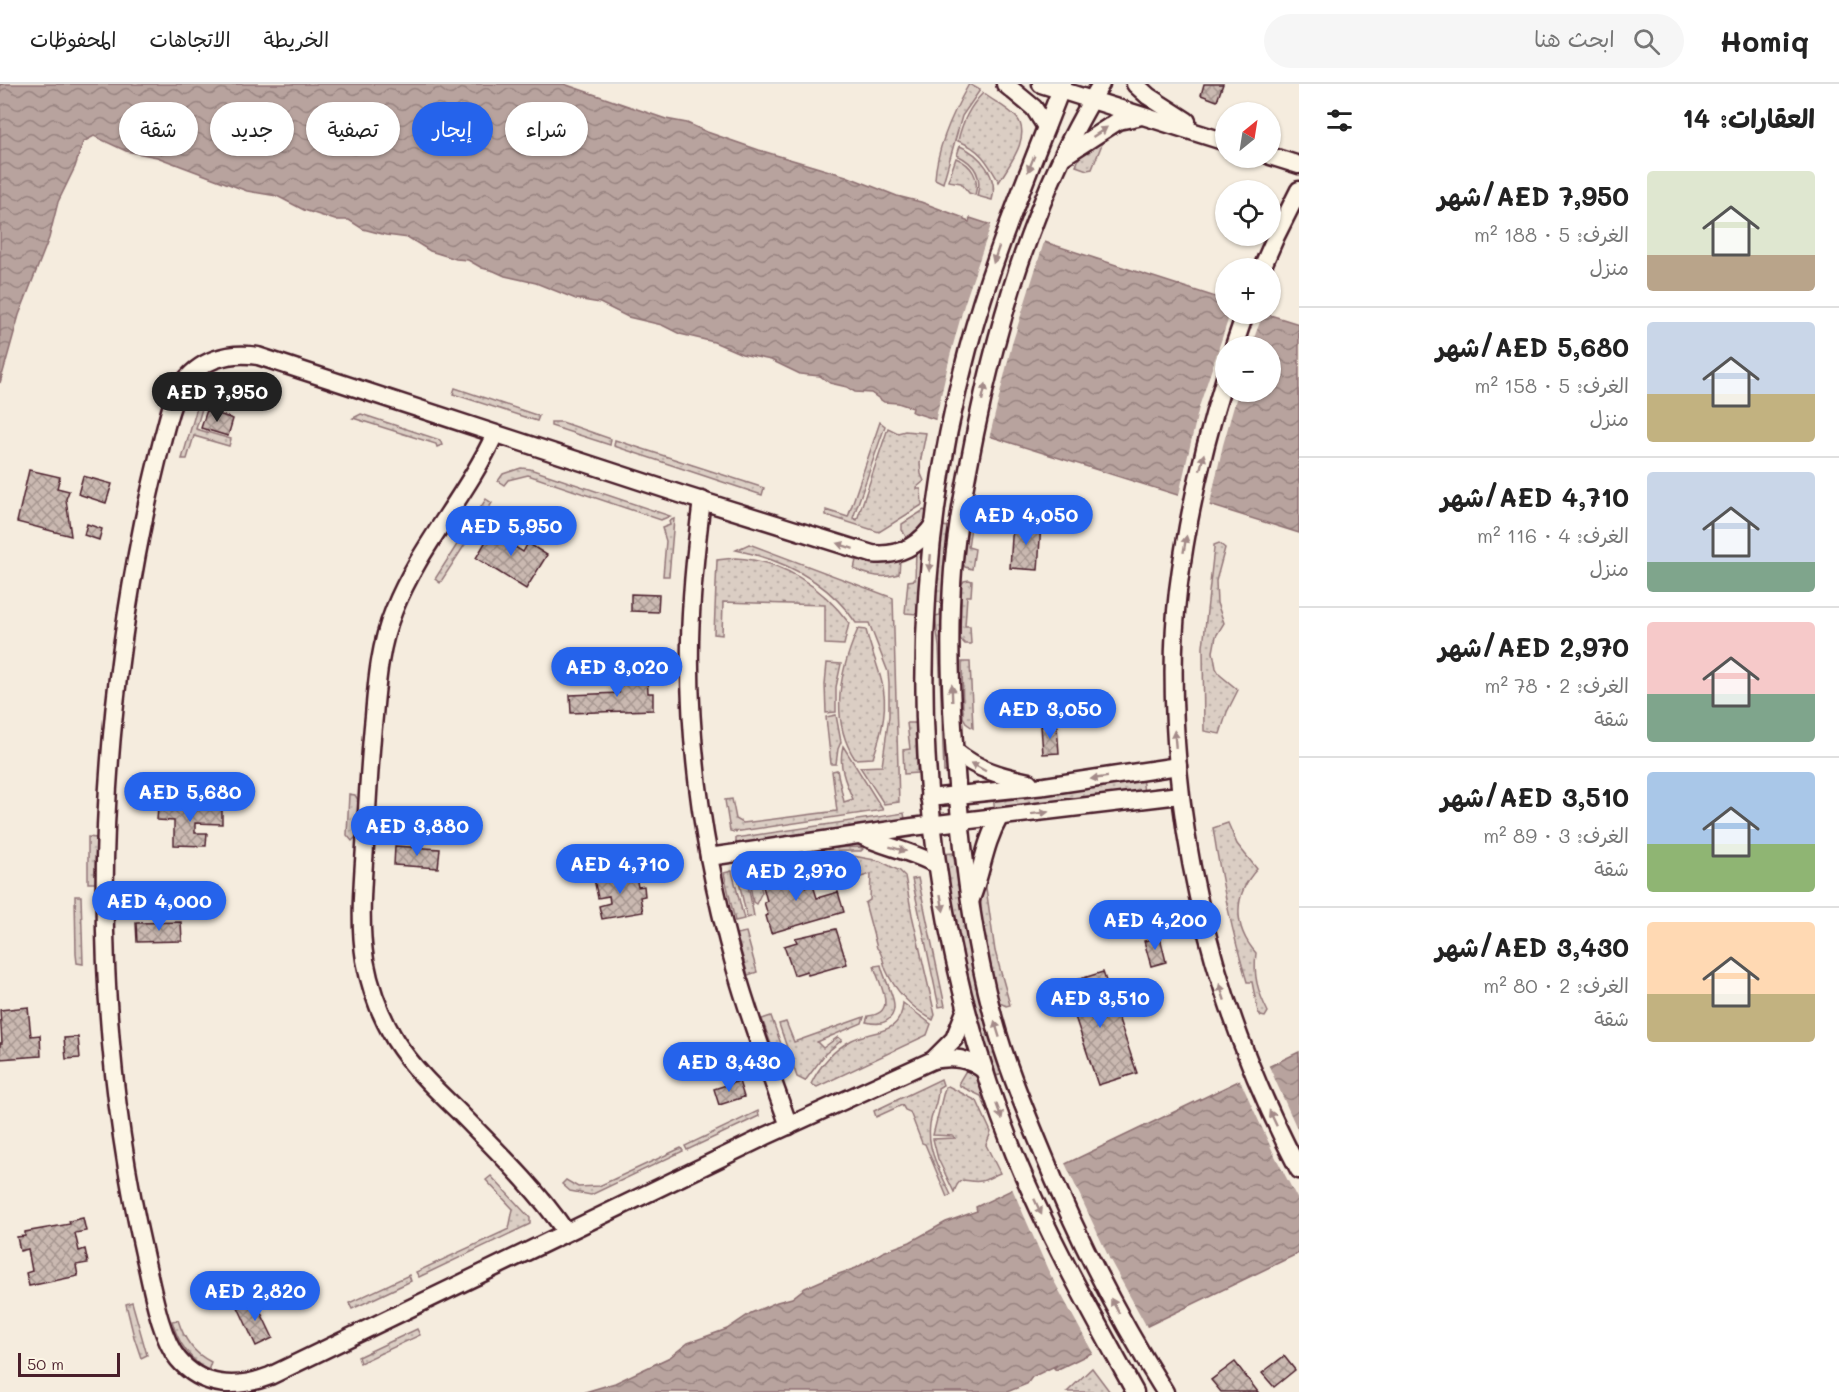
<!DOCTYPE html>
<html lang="ar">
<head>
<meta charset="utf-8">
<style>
	body { margin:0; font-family:Mali,"Playpen Sans Arabic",sans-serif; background:#f6f6f6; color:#222; direction:rtl; height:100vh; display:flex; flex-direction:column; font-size:22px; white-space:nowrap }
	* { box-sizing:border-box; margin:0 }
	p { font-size:20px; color:#767676 }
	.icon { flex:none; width:33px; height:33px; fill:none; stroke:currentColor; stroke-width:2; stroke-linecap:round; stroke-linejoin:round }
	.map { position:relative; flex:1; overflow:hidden; direction:ltr }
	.sheet { display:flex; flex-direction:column; background:#fff; width:540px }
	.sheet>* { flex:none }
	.hud { position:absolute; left:18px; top:18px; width:570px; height:54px; direction:rtl; display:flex; gap:12px }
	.needle { width:39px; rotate:30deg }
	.controls { position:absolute; left:1215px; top:18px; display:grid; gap:12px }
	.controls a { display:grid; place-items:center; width:66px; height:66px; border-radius:50%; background:#fff; box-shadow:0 2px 4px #0004; font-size:30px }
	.scale { position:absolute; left:18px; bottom:15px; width:102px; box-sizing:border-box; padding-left:6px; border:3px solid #4a1f2b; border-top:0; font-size:16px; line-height:21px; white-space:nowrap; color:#4a1f2b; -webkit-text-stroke:4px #fcf5e5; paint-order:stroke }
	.price { position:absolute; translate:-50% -51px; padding:0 14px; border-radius:21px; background:#2563eb; color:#fff; font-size:20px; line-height:39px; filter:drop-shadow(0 2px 3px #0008) }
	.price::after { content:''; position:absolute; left:50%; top:36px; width:18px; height:14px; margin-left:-9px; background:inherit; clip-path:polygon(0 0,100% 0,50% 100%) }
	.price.selected { background:#222; color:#fff }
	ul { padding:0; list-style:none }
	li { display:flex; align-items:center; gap:18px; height:150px; padding:0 24px }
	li+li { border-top:2px solid #e0e0e0 }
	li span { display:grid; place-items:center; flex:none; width:168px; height:120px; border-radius:6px; color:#555 }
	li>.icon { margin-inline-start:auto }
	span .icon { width:72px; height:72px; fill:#fffc; stroke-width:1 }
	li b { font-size:26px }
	h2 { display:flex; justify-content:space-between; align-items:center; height:72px; padding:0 24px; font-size:26px }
	.chip { padding:0 21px; border-radius:27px; background:#fff; box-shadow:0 2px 4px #0004; font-size:21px; line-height:54px }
	.chip.selected { background:#2563eb; color:#fff }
	header { display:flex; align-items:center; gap:36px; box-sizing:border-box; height:84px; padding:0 30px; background:#fff; border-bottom:2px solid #e0e0e0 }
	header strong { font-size:28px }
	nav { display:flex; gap:33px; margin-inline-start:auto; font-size:21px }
	.search { width:420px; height:54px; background:#f6f6f6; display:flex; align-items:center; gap:15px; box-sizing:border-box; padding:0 21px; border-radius:33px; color:#767676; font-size:22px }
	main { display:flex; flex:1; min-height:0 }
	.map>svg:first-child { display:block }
	.grass { fill:url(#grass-dots); stroke:#927678; stroke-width:1.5 }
	.water { fill:url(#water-waves); stroke:#8c6e70; stroke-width:1.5; fill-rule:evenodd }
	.pier { fill:#f5ecde }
	.building { fill:url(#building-cross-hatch); stroke:#4a1f2b; stroke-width:1.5 }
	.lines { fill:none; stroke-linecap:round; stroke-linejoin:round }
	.street-casing { stroke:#4a1f2b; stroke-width:21 }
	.street { stroke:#fcf5e5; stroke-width:16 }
	.oneway { fill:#a38a88 }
</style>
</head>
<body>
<header>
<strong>Homiq</strong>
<div class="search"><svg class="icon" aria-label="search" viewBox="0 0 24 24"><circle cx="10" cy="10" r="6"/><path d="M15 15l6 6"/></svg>ابحث هنا</div>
<nav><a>الخريطة</a><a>الاتجاهات</a><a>المحفوظات</a></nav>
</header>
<main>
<section class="sheet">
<h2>العقارات: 14<svg class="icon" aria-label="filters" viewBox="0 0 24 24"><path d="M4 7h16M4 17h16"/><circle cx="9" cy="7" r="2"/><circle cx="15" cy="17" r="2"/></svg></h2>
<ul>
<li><span style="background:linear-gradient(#dfe7d0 70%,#b9a48a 0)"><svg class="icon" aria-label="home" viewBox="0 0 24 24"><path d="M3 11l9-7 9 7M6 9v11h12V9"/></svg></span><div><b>AED 7,950/شهر</b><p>الغرف: 5 · 188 m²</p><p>منزل</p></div></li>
<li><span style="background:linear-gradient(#c9d6e8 60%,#c2b280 0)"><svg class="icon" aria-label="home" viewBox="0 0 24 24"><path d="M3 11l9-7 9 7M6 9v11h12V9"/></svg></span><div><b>AED 5,680/شهر</b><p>الغرف: 5 · 158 m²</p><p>منزل</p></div></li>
<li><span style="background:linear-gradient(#c9d6e8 75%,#7fa58c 0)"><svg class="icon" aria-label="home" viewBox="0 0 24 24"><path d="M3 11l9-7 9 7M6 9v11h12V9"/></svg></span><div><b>AED 4,710/شهر</b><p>الغرف: 4 · 116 m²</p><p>منزل</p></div></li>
<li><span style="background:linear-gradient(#f6c9c9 60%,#7fa58c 0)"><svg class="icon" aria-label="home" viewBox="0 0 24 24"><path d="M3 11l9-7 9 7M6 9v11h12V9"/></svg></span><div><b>AED 2,970/شهر</b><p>الغرف: 2 · 78 m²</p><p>شقة</p></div></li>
<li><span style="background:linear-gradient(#a9c7e8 60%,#8fb573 0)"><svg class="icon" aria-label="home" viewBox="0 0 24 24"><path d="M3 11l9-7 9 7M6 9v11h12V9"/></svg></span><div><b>AED 3,510/شهر</b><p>الغرف: 3 · 89 m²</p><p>شقة</p></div></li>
<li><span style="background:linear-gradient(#ffd9b3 60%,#c2b280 0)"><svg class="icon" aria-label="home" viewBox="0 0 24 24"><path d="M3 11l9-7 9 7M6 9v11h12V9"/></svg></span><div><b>AED 3,430/شهر</b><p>الغرف: 2 · 80 m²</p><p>شقة</p></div></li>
</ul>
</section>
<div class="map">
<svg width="1299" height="1308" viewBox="0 0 1299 1308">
	<defs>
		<pattern id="grass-dots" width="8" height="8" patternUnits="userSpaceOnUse" patternTransform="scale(1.5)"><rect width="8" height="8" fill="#dbcec4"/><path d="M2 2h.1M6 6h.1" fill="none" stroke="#bdb0a9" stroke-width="1.8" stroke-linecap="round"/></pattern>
		<pattern id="water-waves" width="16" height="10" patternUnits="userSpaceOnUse" patternTransform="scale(1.5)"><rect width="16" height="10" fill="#b8a39e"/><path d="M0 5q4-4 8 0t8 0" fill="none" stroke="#988481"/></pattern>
		<pattern id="building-cross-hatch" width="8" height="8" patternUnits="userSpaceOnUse" patternTransform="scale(1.5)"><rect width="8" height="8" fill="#cab9b1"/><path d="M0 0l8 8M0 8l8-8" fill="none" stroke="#a69690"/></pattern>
	</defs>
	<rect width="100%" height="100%" fill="#f5ecde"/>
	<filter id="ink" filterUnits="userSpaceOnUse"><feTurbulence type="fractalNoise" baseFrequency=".0167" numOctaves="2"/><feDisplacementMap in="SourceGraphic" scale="12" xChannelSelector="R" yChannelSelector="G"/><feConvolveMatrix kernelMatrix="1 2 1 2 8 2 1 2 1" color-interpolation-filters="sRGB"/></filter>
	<g filter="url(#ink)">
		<g class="grass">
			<path d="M969,0L980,6L962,32L943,99L935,95C937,62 953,28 969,0Z"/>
			<path d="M983,9C993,17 1008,24 1017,34C1032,53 1008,82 999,98C988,79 980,64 958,57C962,38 969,23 983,9Z"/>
			<polygon points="1104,55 1092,85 1087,86 1076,82 1081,69"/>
			<path d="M960,62C980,70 999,93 992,116L977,112C983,92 974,79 957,71Z"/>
			<path d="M956,74C972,81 980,94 975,111L969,109L961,99L948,97Z"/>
			<polygon points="455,304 539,332 537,337 453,310"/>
			<polygon points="198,320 203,321 196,345 231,355 229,362 194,352 187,375 182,375"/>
			<polygon points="361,330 440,356 442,361 437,363 436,360 353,334"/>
			<polygon points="551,338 562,338 611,355 610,361 551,342"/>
			<polygon points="880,338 885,342 853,434 857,436 888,344 898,349 905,347 926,349 920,379 921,390 924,397 917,403 917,405 921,405 922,421 879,448 826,431 826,426 848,433"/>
			<polygon points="615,356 764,404 762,411 614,362"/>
			<polygon points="521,384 530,385 670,432 661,436 528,391 508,396 504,401 498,397 503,390"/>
			<polygon points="486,415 492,419 440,499 435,495"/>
			<polygon points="971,415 975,415 968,463 975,465 972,485 965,483 962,478"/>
			<polygon points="924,426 927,429 923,443 909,458 902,446 902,440"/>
			<polygon points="674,435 669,492 663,492 666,457 662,444 670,441 669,437"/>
			<polygon points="941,442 951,443 950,687 944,688 939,563 935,532 940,531 941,518 935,518"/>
			<polygon points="1219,459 1225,464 1216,497 1217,519 1224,539 1216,552 1213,568 1216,584 1220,591 1238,606 1227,628 1220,650 1204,647 1203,563 1214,464 1214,461"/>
			<path d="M749,460L893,514L899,718L884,720L860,683L882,682L889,632V599L888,588L869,539H856C828,497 784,476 736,466Z"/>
			<polygon points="922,465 917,530 905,529 908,497 915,496 916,468"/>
			<path d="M735,474C782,476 821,502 849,539L844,561L825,560V521L723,518L722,551L714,550L717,476Z"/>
			<path d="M856,476L878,479L900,476L899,490C884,495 869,492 854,485Z"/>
			<polygon points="969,496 972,497 971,512 967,512 965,542 970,542 971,560 965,560 960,555 961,501 964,497"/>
			<path d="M858,545L866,546C870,563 877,579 881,595C889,621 882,649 873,674L855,675C829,635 840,586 858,545Z"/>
			<polygon points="962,578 970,578 973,644 967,640 963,633"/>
			<polygon points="827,579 841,580 836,603 836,628 826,629 825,600"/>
			<polygon points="836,631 841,658 838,665 836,680 831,680 826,633"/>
			<polygon points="907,639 916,639 917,689 904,690 903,666 910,665"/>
			<path d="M843,662L883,726L734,748L730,747L725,716L732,715L736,735L743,739L837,727L832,687L837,686L844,718L853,715C845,698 838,681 843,662Z"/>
			<polygon points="1142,693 1144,709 995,728 993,712"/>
			<polygon points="349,710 355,711 358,716 357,752 352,757 347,751"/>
			<polygon points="904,729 905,735 736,760 736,754"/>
			<path d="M1228,739L1237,760L1257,785C1233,811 1233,843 1256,869C1253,892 1258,908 1268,928L1265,933L1261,932L1258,928L1252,898H1247C1232,848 1221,796 1213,744Z"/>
			<polygon points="88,753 96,754 95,799 88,799"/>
			<path d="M861,763L863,765L861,767C821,766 781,772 742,781L741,777L821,764Z"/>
			<polygon points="953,769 973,881 1004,990 995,992 967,894 942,770"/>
			<path d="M848,771L880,777L900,787L905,792L912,831L935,931L933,936C912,924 896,909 886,886C883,879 883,869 877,864L865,819L870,816L871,790L854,795Z"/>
			<polygon points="760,782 761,792 758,793 762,808 756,820 753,818 749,795 747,796 754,832 747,834 737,789 740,786"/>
			<polygon points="732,787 744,835 735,837 724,789"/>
			<polygon points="918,794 945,922 939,923 912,795"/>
			<path d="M985,797L995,867L1010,921L1006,922L998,918C991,887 973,826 985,797Z"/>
			<polygon points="75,812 81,812 83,880 77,879 76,870"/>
			<polygon points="746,848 757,888 748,891 736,850"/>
			<path d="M881,881C884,898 903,922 889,935C882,941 874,940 866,938L868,932C899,929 879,901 874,882Z"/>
			<path d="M903,919L931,940L927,951L817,1003L811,1000C820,981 833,966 852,956C874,945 901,952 903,919Z"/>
			<polygon points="771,932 785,971 776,974 762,935"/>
			<polygon points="864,933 862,939 817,958 823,964 838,953 842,956 825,970 805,997 797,993 779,940 786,938 794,958"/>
			<path d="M968,983C981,992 984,1010 990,1024L988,1028L981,1012L960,1002L959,998Z"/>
			<path d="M941,995L943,1001L938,1004C939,1017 932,1027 930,1040C926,1065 941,1089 951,1111L947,1113L925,1060L922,1059L910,1028L905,1026L902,1021L876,1033L874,1027Z"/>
			<path d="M948,1002L977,1017L991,1048L986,1061L1000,1089C994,1091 988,1096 981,1097C967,1100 961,1088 954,1108L938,1075L933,1055L955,1054L953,1052L933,1051L945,1003Z"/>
			<polygon points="758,1027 759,1032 687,1066 685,1062"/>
			<polygon points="681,1064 683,1067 591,1111 570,1107 562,1100 566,1096 578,1103 599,1102"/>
			<polygon points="491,1092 530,1134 530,1140 419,1193 416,1188 509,1145 513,1125 486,1096"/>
			<polygon points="409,1191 411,1197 352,1225 349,1219"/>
			<polygon points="132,1218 147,1271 141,1274 134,1253 126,1220"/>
			<path d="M178,1236C184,1255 193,1269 211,1278L208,1287C189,1275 178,1259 172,1237Z"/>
			<polygon points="417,1245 420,1251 360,1279 358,1273"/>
			<polygon points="1092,1284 1110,1308 1067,1308"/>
		</g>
		<g class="water">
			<path d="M0,0H564L666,35L687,39L707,48L759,66L846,92L897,112L921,118L964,134V136L969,138L970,134L1225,216L1226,230H1267L1299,240V449L912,328L913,324L898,319L884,318L871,309L855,308L847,303L830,299L820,292L800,290L771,276L742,270L714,258L680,250L662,241L628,233L600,219L576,215L536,199L505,192L494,187L482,184L468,176L456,175L430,167L409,154L386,151L363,145L349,136H335L304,126L277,112L247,107L157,73L126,67L94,52L83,58L75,83L58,118L49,154L19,231L0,299ZM1226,262H1270V308H1226Z"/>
			<polygon points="1299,968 1299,1169 1056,1286 1054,1284 1057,1281 1032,1293 1027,1300 1007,1308 585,1308 615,1299 670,1273 688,1259 727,1245 751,1229 777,1218 792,1214 805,1204 830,1193 856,1184 883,1168 910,1158 946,1138 977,1127 976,1123"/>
		</g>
		<g class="pier">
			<polygon points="992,138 1045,155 1012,260 989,355 935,338 950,272 964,221"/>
			<polygon points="1230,230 1263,230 1251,262 1226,262 1226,308 1238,308 1223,361 1209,424 1178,415 1199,323"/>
			<polygon points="1268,980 1299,1049 1299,1118 1274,1070 1239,994"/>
			<polygon points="1064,1077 1110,1176 1148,1245 1094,1271 1048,1186 1011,1102"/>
		</g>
		<g class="building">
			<polygon points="1204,0 1223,0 1217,17 1201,11"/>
			<polygon points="207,326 233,335 228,352 201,344"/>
			<polygon points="29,386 60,393 57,404 69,407 66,415 71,452 17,438"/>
			<polygon points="83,392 112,400 106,419 78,410"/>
			<polygon points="1013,438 1041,440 1038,486 1010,484"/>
			<polygon points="87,440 102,445 99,456 84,451"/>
			<polygon points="496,440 520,454 515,463 523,468 528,459 547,471 526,505 476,474"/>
			<polygon points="631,510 659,511 658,528 631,527"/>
			<polygon points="647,590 648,609 653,609 653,626 571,629 570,611 619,609 618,591"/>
			<polygon points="1057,641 1059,669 1043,670 1041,642"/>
			<polygon points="158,722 222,724 222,740 195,739 195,749 207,749 206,762 174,761 174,737 157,736"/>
			<polygon points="395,762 440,765 438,784 394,781"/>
			<polygon points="800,784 806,803 813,801 817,814 838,808 844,828 771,849 766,832 768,831 764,818 767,817 761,795"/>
			<polygon points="635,788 638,803 644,802 645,812 640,813 643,828 602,835 599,822 610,819 609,812 598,814 594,795"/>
			<polygon points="181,838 182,857 137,858 136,839"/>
			<polygon points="836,845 847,880 808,891 807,887 794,891 784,862 797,858 795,854"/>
			<polygon points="1160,853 1166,878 1151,882 1144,857"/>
			<polygon points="1103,888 1137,989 1098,1001 1064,900"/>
			<polygon points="28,923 31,952 40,951 41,972 0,975 0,959 2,959 0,926"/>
			<polygon points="78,953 80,974 66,975 64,954"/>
			<polygon points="739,997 744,1013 719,1021 714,1005"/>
			<polygon points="83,1134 86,1147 75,1149 79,1167 85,1165 88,1179 76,1181 78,1192 29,1202 26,1189 32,1187 28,1165 20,1167 17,1153 25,1152 25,1148 70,1140 69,1137"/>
			<polygon points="254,1214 273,1254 256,1262 237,1221"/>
			<polygon points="1284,1272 1295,1286 1274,1303 1262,1289"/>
			<polygon points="1235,1278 1258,1308 1221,1308 1211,1296"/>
		</g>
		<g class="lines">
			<g class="street-casing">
				<g id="street">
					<polyline points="1005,0 1034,24 1046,43"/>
					<polyline points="1041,0 1226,58"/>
					<path d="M1063,0C1029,88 992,174 968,265C897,529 913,815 1014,1069C1048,1152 1092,1230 1135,1308"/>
					<path d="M1101,0C1087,24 1073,48 1062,73C1021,161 994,255 975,350C966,395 957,440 953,486C947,561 952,639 958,714C965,788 974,860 993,932C1005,977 1022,1019 1040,1062C1074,1147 1116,1230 1165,1308"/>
					<polyline points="1135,0 1148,12 1187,37"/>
					<polyline points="1064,72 1118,37 1138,33"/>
					<polyline points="1270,72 1299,81"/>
					<polyline points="1262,184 1276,152 1299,106"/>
					<polyline points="1234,262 1245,230"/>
					<path d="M1226,290C1204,361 1187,434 1178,507C1171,566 1173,626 1178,684C1191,826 1233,960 1299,1086"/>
					<path d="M495,350C467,411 419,463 394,526C380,560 377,596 374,632C370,670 368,707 366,745C364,788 358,833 365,876C370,904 380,931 395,956C412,983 435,1005 458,1027C496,1066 535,1103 566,1148"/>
					<path d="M702,416C696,463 691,509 690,556C688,667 705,777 735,883C750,937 770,989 789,1042"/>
					<path d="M934,440C919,462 898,473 872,470L683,411L258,272C228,267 199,276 181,302C171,317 168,336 163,353C156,381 149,410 143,439C94,682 89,932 145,1174C152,1203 160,1253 178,1275C202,1304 237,1305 270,1292L766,1052L933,976L954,955L966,925"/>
					<path d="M955,667C978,686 1001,692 1029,698"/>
					<polyline points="929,714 1045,702 1178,682"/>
					<path d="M860,751C885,763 912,767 937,781"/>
					<polyline points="709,773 912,743 1180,711"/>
					<path d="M971,815C982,788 984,760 999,734"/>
					<path d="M933,976C953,972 969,974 985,987"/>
				</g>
			</g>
			<use href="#street" class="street"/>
		</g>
		<defs><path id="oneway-solid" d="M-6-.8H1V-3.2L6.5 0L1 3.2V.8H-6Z" transform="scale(1.5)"/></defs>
		<g class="oneway">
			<use href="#oneway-solid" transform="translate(1100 48) rotate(-34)"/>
			<use href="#oneway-solid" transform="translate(1031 80) rotate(112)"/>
			<use href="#oneway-solid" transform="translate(996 171) rotate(109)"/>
			<use href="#oneway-solid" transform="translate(984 308) rotate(-77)"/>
			<use href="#oneway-solid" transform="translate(1202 378) rotate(-77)"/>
			<use href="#oneway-solid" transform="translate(1185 460) rotate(-80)"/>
			<use href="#oneway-solid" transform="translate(845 462) rotate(-162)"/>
			<use href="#oneway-solid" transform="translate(930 479) rotate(95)"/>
			<use href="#oneway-solid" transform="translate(952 609) rotate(-92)"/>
			<use href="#oneway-solid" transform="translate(1175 655) rotate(-95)"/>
			<use href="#oneway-solid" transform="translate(978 683) rotate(-152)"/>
			<use href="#oneway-solid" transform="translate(1099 694) rotate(172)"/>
			<use href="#oneway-solid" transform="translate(1040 729) rotate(-7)"/>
			<use href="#oneway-solid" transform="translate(898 765) rotate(15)"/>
			<use href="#oneway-solid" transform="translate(942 819) rotate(80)"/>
			<use href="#oneway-solid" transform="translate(1222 908) rotate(-108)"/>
			<use href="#oneway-solid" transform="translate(997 945) rotate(-107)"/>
			<use href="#oneway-solid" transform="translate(999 1027) rotate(70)"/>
			<use href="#oneway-solid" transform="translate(1273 1034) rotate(-115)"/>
			<use href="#oneway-solid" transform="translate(1038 1123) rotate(65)"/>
			<use href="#oneway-solid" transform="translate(1115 1222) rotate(-119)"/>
		</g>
	</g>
</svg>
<div class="controls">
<a><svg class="needle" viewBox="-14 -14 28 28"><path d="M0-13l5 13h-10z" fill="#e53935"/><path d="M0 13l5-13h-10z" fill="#767676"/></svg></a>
<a><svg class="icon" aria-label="locate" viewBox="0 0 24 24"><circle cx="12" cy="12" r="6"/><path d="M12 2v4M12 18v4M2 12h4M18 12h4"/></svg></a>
<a>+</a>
<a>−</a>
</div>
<div class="scale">50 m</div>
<b class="price selected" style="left:217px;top:339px">AED 7,950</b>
<b class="price" style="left:1026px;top:462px">AED 4,050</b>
<b class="price" style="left:511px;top:473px">AED 5,950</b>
<b class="price" style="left:617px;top:614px">AED 3,020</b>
<b class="price" style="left:1050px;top:656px">AED 3,050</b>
<b class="price" style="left:190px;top:739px">AED 5,680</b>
<b class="price" style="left:417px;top:773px">AED 3,880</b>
<b class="price" style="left:620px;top:811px">AED 4,710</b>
<b class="price" style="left:796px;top:818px">AED 2,970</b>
<b class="price" style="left:159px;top:848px">AED 4,000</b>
<b class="price" style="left:1155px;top:867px">AED 4,200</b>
<b class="price" style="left:1100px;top:945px">AED 3,510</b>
<b class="price" style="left:729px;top:1009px">AED 3,430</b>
<b class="price" style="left:255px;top:1238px">AED 2,820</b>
<div class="hud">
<a class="chip">شراء</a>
<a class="chip selected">إيجار</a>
<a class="chip">تصفية</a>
<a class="chip">جديد</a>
<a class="chip">شقة</a>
</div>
</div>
</main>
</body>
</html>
